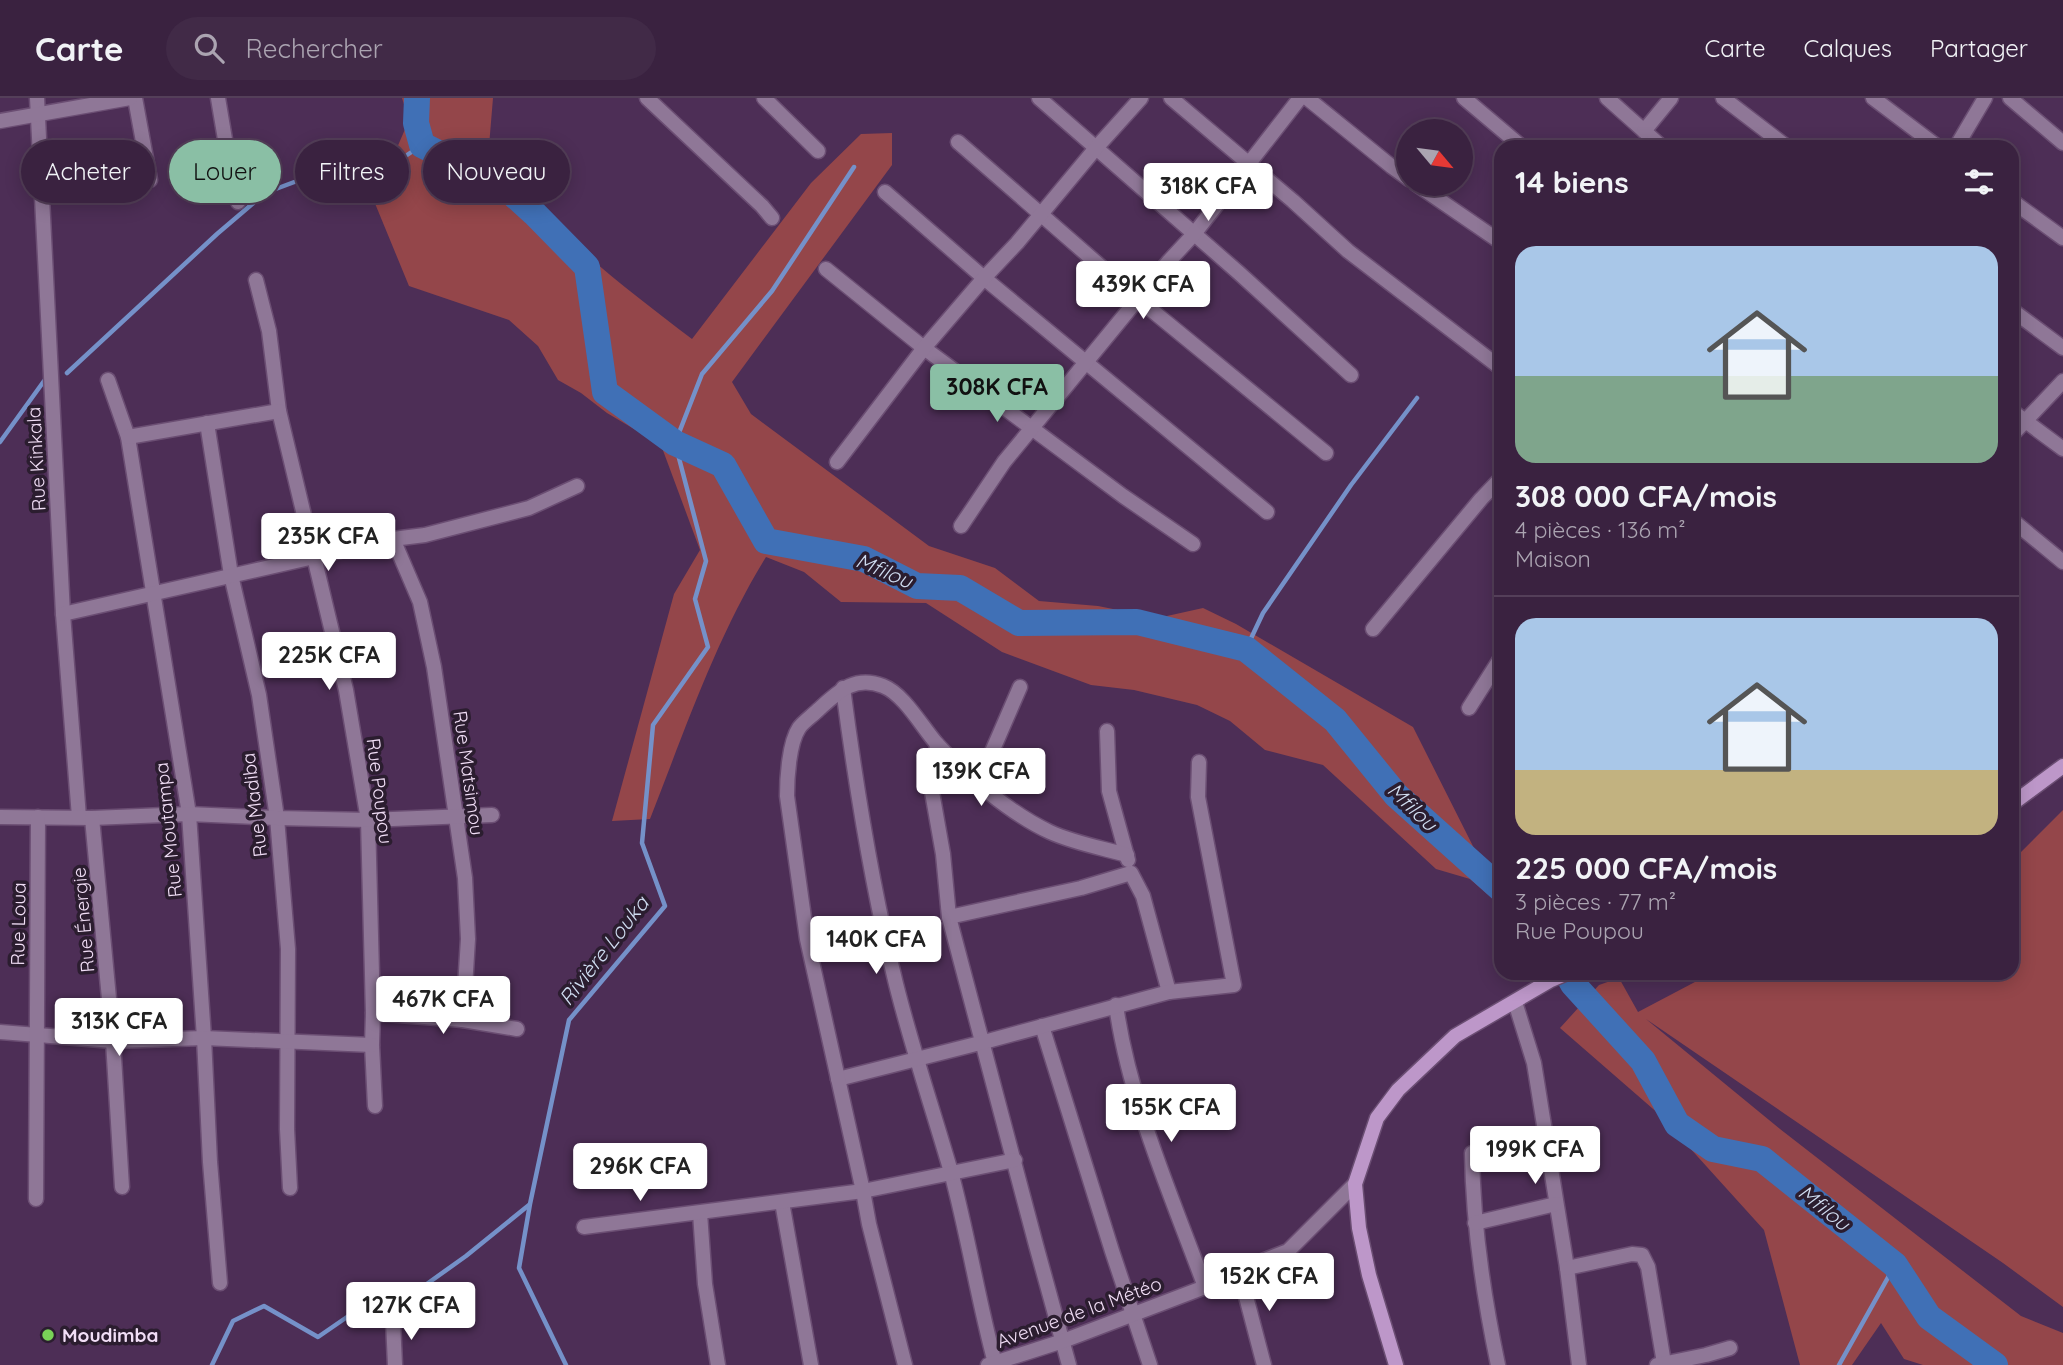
<!DOCTYPE html>
<html lang="fr">
<head>
<meta charset="utf-8">
<style>
	body { margin:0; font-family:Quicksand,sans-serif; background:#412a47; color:#f1f3f6; height:100vh; display:flex; flex-direction:column; font-size:26px; white-space:nowrap }
	* { box-sizing:border-box; margin:0 }
	p { font-size:23px; color:#aba4b1 }
	.icon { flex:none; width:38px; height:38px; fill:none; stroke:currentColor; stroke-width:2; stroke-linecap:round; stroke-linejoin:round }
	.map { position:relative; flex:1; overflow:hidden }
	.side { position:absolute; left:1494px; top:42px; width:525px; height:840px; display:flex; flex-direction:column; background:#3a2240; border-radius:21px; box-shadow:0 4px 18px #0003,0 0 0 2px #543f59 }
	.side>* { flex:none }
	.banner { position:absolute; left:21px; top:42px; width:665px; height:63px; display:flex; gap:14px }
	.needle { width:46px; rotate:119deg }
	.fabs { position:absolute; left:1396px; top:21px; display:grid; gap:14px }
	.fabs a { display:grid; place-items:center; width:77px; height:77px; border-radius:50%; background:#3a2240; box-shadow:0 4px 18px #0003,0 0 0 2px #543f59; font-size:35px }
	.price { position:absolute; translate:-50% -60px; padding:0 16px; border-radius:7px; background:#fff; color:#222; font-size:23px; line-height:46px; filter:drop-shadow(0 2px 4px #0008) }
	.price::after { content:''; position:absolute; left:50%; top:42px; width:21px; height:16px; margin-left:-10px; background:inherit; clip-path:polygon(0 0,100% 0,50% 100%) }
	.price.active { background:#8abfa5; color:#111 }
	ul { padding:0; list-style:none }
	li { display:grid; align-content:center; gap:14px; height:371px; padding:0 21px }
	li+li { border-top:2px solid #543f59 }
	li span { display:grid; place-items:center; height:217px; border-radius:21px; color:#555 }
	li>.icon { margin-inline-start:auto }
	span .icon { width:126px; height:126px; fill:#fffc; stroke-width:1 }
	li b { font-size:30px }
	h2 { display:flex; justify-content:space-between; align-items:center; height:84px; padding:0 21px; font-size:30px }
	.chip { padding:0 24px; border-radius:32px; background:#3a2240; box-shadow:0 4px 18px #0003,0 0 0 2px #543f59; font-size:24px; line-height:63px }
	.chip.active { background:#8abfa5; color:#111 }
	header { display:flex; align-items:center; gap:42px; box-sizing:border-box; height:98px; padding:0 35px; background:#3a2240; border-bottom:2px solid #543f59 }
	header strong { font-size:33px }
	nav { display:flex; gap:38px; margin-inline-start:auto; font-size:24px }
	.search { width:490px; height:63px; background:#412a47; display:flex; align-items:center; gap:18px; box-sizing:border-box; padding:0 24px; border-radius:38px; color:#aba4b1; font-size:26px }
	.map>svg:first-child { display:block }
	.green { fill:#94464a }
	.lines { fill:none; stroke-linecap:round; stroke-linejoin:round }
	.stream { stroke:#7591c9; stroke-width:4.5 }
	.river { stroke:#4070b6; stroke-width:26 }
	.street-casing { stroke:#6b4e73; stroke-width:17 }
	.secondary-casing { stroke:#6b4e73; stroke-width:17 }
	.street { stroke:#8f7797; stroke-width:14 }
	.secondary { stroke:#bd97c9; stroke-width:14 }
	.poi-dot { fill:#79d157; stroke:#2b1d2f; stroke-width:2.5 }
	.labels { text-anchor:middle; stroke-width:7; stroke-linejoin:round; paint-order:stroke }
	.street-label { font-size:19px; fill:#f1def6; stroke:#2b1d2f }
	.poi-label { font-size:19px; font-weight:bold; fill:#f1def6; stroke:#2b1d2f; text-anchor:start }
	.water-label { font-size:21px; font-style:italic; fill:#cfdcf0; stroke:#2b1d2f }
</style>
</head>
<body>
<header>
<strong>Carte</strong>
<div class="search"><svg class="icon" aria-label="search" viewBox="0 0 24 24"><circle cx="10" cy="10" r="6"/><path d="M15 15l6 6"/></svg>Rechercher</div>
<nav><a>Carte</a><a>Calques</a><a>Partager</a></nav>
</header>
<div class="map">
<svg width="2063" height="1267" viewBox="0 0 2063 1267">
	<rect width="100%" height="100%" fill="#4d2e56"/>
	<g class="green">
		<path d="M402,0H493L488,60C512,78 527,100 548,121C592,165 642,203 692,241L811,85L861,36L892,35V67L732,284L751,316L929,448L995,470L1039,503L1098,508L1158,520L1203,510L1236,526L1413,629L1481,764L1501,781V808L1470,781L1436,771L1323,667L1265,652L1230,623L1197,607L1134,592L1091,587L1002,554L926,505L841,504L804,474L766,459C716,540 685,632 650,721L612,723L674,496L700,452L661,347L607,315L581,295L558,282L538,248L509,222L409,188L374,103L409,22Z"/>
		<polygon points="2063,712 2063,1209 2003,1165 1646,921 1780,1031 2021,1218 2063,1235 2063,1267 1923,1267 1904,1261 1881,1225 1852,1267 1800,1267 1764,1132 1660,1017 1560,930 1599,887 1619,880 1638,914 1712,875 2012,875 2013,758 2021,754"/>
	</g>
	<g class="lines">
		<g class="stream">
			<polyline points="67,275 217,136 265,95 321,74 367,75 401,61 422,47"/>
			<polyline points="0,344 44,283"/>
			<polyline points="1246,551 1263,515 1351,387 1417,300"/>
			<polyline points="212,1267 233,1223 264,1208 318,1239 379,1197 424,1188 466,1158 529,1107"/>
			<polyline points="566,1267 519,1170 530,1106 569,922 665,808 642,745 653,627 708,549 695,501 706,463 675,345 702,276 772,193 854,69"/>
			<polyline points="1839,1267 1895,1167"/>
		</g>
		<g class="river">
			<polyline points="417,0 416,25 422,47 504,88 534,115 587,169 605,294 675,345 723,367 766,443 864,461 917,488 960,490 1019,525 1137,524 1246,551 1335,622 1396,697 1502,792"/>
			<polyline points="1567,875 1573,886 1643,963 1677,1026 1713,1051 1762,1061 1895,1167 1929,1219 1995,1267"/>
		</g>
		<g class="street-casing">
			<g id="street">
				<polyline points="37,0 63,516 79,719"/>
				<polyline points="135,0 150,82"/>
				<polyline points="218,0 228,59 238,104"/>
				<polyline points="647,0 762,108 772,120"/>
				<polyline points="764,0 818,53"/>
				<polyline points="1039,0 1239,175 1351,277"/>
				<polyline points="1171,0 1293,103 1348,153 1502,271"/>
				<polyline points="1307,0 1391,68 1409,81"/>
				<polyline points="1464,0 1522,49"/>
				<polyline points="1607,0 1662,49"/>
				<polyline points="1723,0 1787,49"/>
				<polyline points="1873,0 1938,49"/>
				<polyline points="2010,0 2063,45"/>
				<polyline points="0,23 130,0"/>
				<polyline points="1644,33 1671,0"/>
				<polyline points="958,44 1138,201 1326,355"/>
				<polyline points="1956,49 1985,0"/>
				<polyline points="1416,86 1502,145"/>
				<polyline points="885,94 984,180 1267,414"/>
				<polyline points="2012,103 2063,140"/>
				<polyline points="826,171 924,250 1123,398 1193,446"/>
				<polyline points="256,182 269,233 279,313 346,592 368,722 373,915 372,947 375,1008"/>
				<polyline points="2012,212 2063,250"/>
				<polyline points="108,282 128,339 189,716 204,940 210,1064 220,1185"/>
				<polyline points="2012,313 2063,351"/>
				<polyline points="207,325 231,477 259,597 277,720 288,851 287,1031 290,1090"/>
				<polyline points="2012,337 2063,283"/>
				<polyline points="128,339 279,313"/>
				<polyline points="837,364 924,250 984,180 1017,145 1096,50 1141,0"/>
				<polyline points="2012,422 2063,464"/>
				<polyline points="961,428 1004,364 1169,163 1194,136 1300,0"/>
				<polyline points="393,441 420,504 434,569 465,780 468,841 463,922"/>
				<polyline points="63,516 393,441 425,437 529,410 577,388"/>
				<polyline points="1373,531 1481,401 1502,379"/>
				<path d="M843,590C856,690 872,789 896,886C912,950 933,1012 951,1074C968,1137 978,1202 995,1265"/>
				<polyline points="1469,610 1502,558"/>
				<polyline points="1107,633 1109,693 1128,762"/>
				<polyline points="937,646 932,694 943,756 949,819 1036,1147 1069,1267"/>
				<polyline points="978,686 1020,589"/>
				<polyline points="0,719 92,720 189,716 277,720 368,722 492,717"/>
				<polyline points="92,720 113,943 122,1089"/>
				<polyline points="949,819 1081,790 1131,775 1143,798 1169,894"/>
				<polyline points="1515,904 1534,965 1567,1170 1579,1267"/>
				<path d="M1116,907C1129,1002 1172,1099 1205,1189"/>
				<polyline points="373,915 463,922 517,931"/>
				<polyline points="1042,928 1112,1153 1150,1267"/>
				<polyline points="0,934 113,943 204,940 372,947"/>
				<polyline points="838,981 984,944 1169,894 1234,887 1198,699 1199,664"/>
				<path d="M1472,1055C1473,1127 1483,1196 1498,1267"/>
				<polyline points="36,1101 38,719"/>
				<polyline points="782,1104 811,1267"/>
				<polyline points="700,1115 705,1186 718,1267"/>
				<polyline points="1475,1125 1556,1106"/>
				<polyline points="584,1129 863,1093 1015,1062"/>
				<polyline points="1567,1170 1632,1156 1642,1157 1648,1169 1664,1265"/>
				<polyline points="1239,1172 1264,1267"/>
				<polyline points="393,1223 395,1267"/>
				<path d="M905,1267L869,1126L863,1093L807,841L787,698C787,680 789,645 799,630C803,624 812,618 818,612C838,594 854,577 883,588C904,596 922,629 937,646C966,678 1011,716 1050,734C1074,745 1102,750 1127,757"/>
				<polyline points="988,1267 1063,1243 1205,1189 1239,1172 1288,1153 1355,1086"/>
				<polyline points="1657,1267 1706,1257 1730,1250"/>
			</g>
		</g>
		<g class="secondary-casing">
			<g id="secondary">
				<polyline points="2012,706 2063,668"/>
				<polyline points="1396,1267 1369,1177 1359,1130 1355,1086 1377,1020 1398,992 1455,938 1551,882 1567,875"/>
			</g>
		</g>
		<use href="#street" class="street"/>
		<use href="#secondary" class="secondary"/>
	</g>
	<circle class="poi-dot" cx="48" cy="1237" r="7"/>
	<g class="labels">
		<g class="street-label">
			<text transform="translate(36 361) rotate(-93)" y="7">Rue Kinkala</text>
			<text transform="translate(469 675) rotate(82)" y="7">Rue Matsimou</text>
			<text transform="translate(380 693) rotate(83)" y="7">Rue Poupou</text>
			<text transform="translate(254 707) rotate(-97)" y="7">Rue Madiba</text>
			<text transform="translate(168 732) rotate(-96)" y="7">Rue Moutampa</text>
			<text transform="translate(83 822) rotate(-95)" y="7">Rue Énergie</text>
			<text transform="translate(18 826) rotate(-89)" y="7">Rue Loua</text>
			<text transform="translate(1079 1214) rotate(-20)" y="7">Avenue de la Météo</text>
		</g>
		<g class="poi-label">
			<text x="62" y="1244">Moudimba</text>
		</g>
		<g class="water-label">
			<text transform="translate(884 473) rotate(23)" y="7">Mfilou</text>
			<text transform="translate(1412 709) rotate(44)" y="7">Mfilou</text>
			<text transform="translate(604 853) rotate(-52)" y="7">Rivière Louka</text>
			<text transform="translate(1824 1110) rotate(39)" y="7">Mfilou</text>
		</g>
	</g>
</svg>
<div class="fabs">
<a><svg class="needle" viewBox="-14 -14 28 28"><path d="M0-13l5 13h-10z" fill="#e53935"/><path d="M0 13l5-13h-10z" fill="#aba4b1"/></svg></a>
</div>
<b class="price" style="left:1208px;top:125px">318K CFA</b>
<b class="price" style="left:1143px;top:223px">439K CFA</b>
<b class="price active" style="left:997px;top:326px">308K CFA</b>
<b class="price" style="left:328px;top:475px">235K CFA</b>
<b class="price" style="left:329px;top:594px">225K CFA</b>
<b class="price" style="left:981px;top:710px">139K CFA</b>
<b class="price" style="left:876px;top:878px">140K CFA</b>
<b class="price" style="left:443px;top:938px">467K CFA</b>
<b class="price" style="left:119px;top:960px">313K CFA</b>
<b class="price" style="left:1171px;top:1046px">155K CFA</b>
<b class="price" style="left:1535px;top:1088px">199K CFA</b>
<b class="price" style="left:640px;top:1105px">296K CFA</b>
<b class="price" style="left:1269px;top:1215px">152K CFA</b>
<b class="price" style="left:411px;top:1244px">127K CFA</b>
<div class="banner">
<a class="chip">Acheter</a>
<a class="chip active">Louer</a>
<a class="chip">Filtres</a>
<a class="chip">Nouveau</a>
</div>
<section class="side">
<h2>14 biens<svg class="icon" aria-label="filters" viewBox="0 0 24 24"><path d="M4 7h16M4 17h16"/><circle cx="9" cy="7" r="2"/><circle cx="15" cy="17" r="2"/></svg></h2>
<ul>
<li><span style="background:linear-gradient(#a9c7e8 60%,#7fa58c 0)"><svg class="icon" aria-label="home" viewBox="0 0 24 24"><path d="M3 11l9-7 9 7M6 9v11h12V9"/></svg></span><div><b>308 000 CFA/mois</b><p>4 pièces · 136 m²</p><p>Maison</p></div></li>
<li><span style="background:linear-gradient(#a9c7e8 70%,#c2b280 0)"><svg class="icon" aria-label="home" viewBox="0 0 24 24"><path d="M3 11l9-7 9 7M6 9v11h12V9"/></svg></span><div><b>225 000 CFA/mois</b><p>3 pièces · 77 m²</p><p>Rue Poupou</p></div></li>
</ul>
</section>
</div>
</body>
</html>
